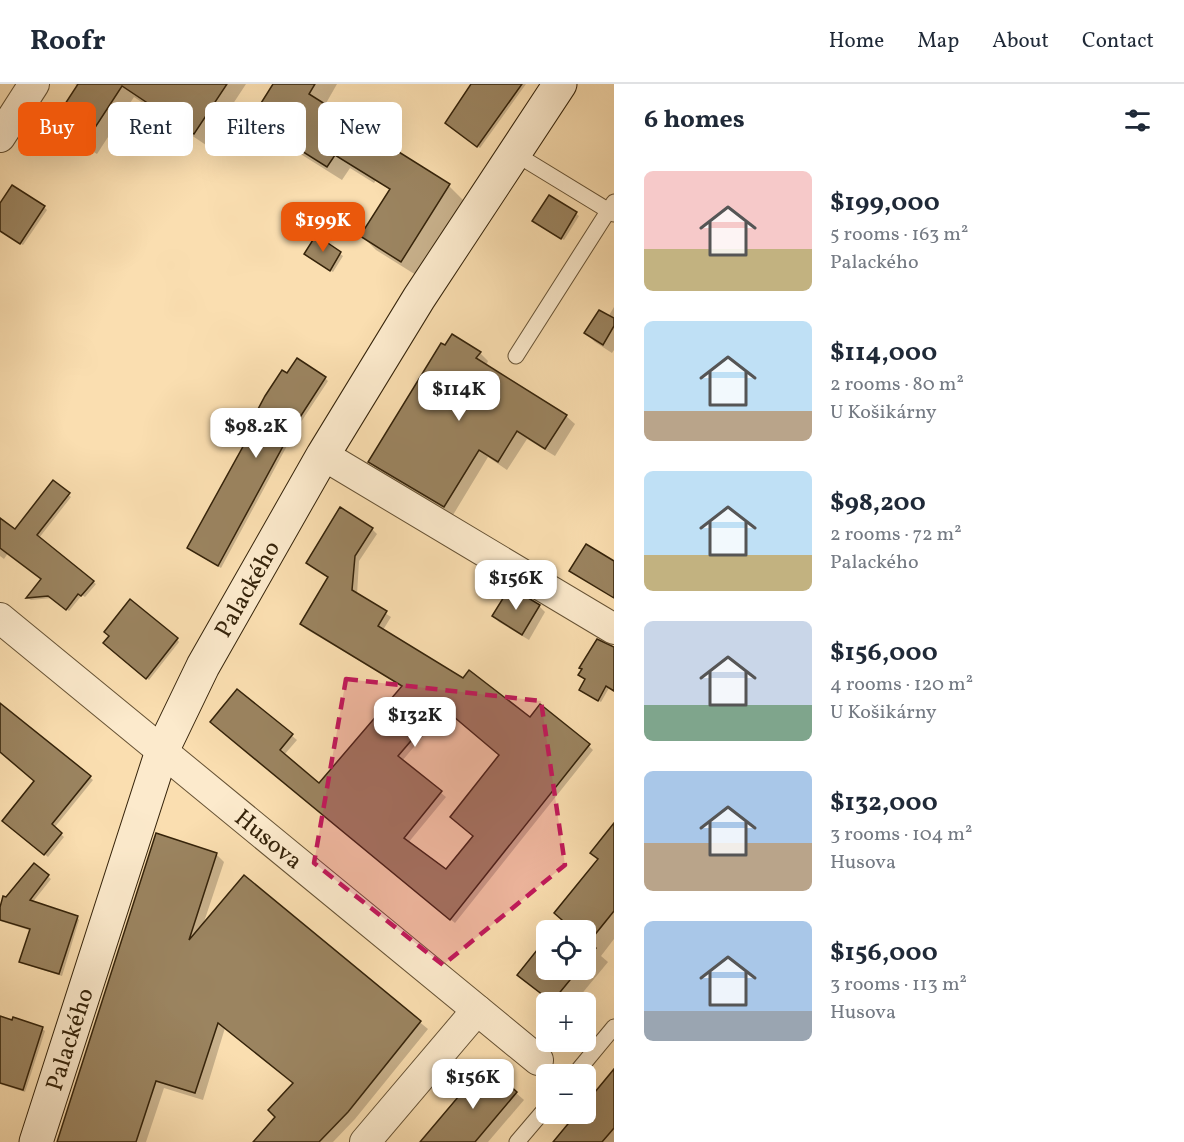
<!DOCTYPE html>
<html lang="en">
<head>
<meta charset="utf-8">
<style>
	body { margin:0; font-family:Vollkorn,serif; background:#f2f2f3; color:#1f2937; height:100vh; display:flex; flex-direction:column; font-size:22px; white-space:nowrap }
	* { box-sizing:border-box; margin:0 }
	p { font-size:20px; color:#747a83 }
	.icon { flex:none; width:33px; height:33px; fill:none; stroke:currentColor; stroke-width:2; stroke-linecap:round; stroke-linejoin:round }
	.map { position:relative; flex:1; overflow:hidden }
	.sheet { display:flex; flex-direction:column; background:#fff; width:570px }
	.sheet>* { flex:none }
	.hud { position:absolute; left:18px; top:18px; width:506px; height:54px; display:flex; gap:12px }
	.buttons { position:absolute; left:536px; top:836px; display:grid; gap:12px }
	.buttons a { display:grid; place-items:center; width:60px; height:60px; border-radius:9px; background:#fff; box-shadow:0 6px 24px #0002; font-size:30px }
	.price { position:absolute; translate:-50% -51px; padding:0 14px; border-radius:12px; background:#fff; color:#222; font-size:20px; line-height:39px; filter:drop-shadow(0 2px 3px #0008) }
	.price::after { content:''; position:absolute; left:50%; top:36px; width:18px; height:14px; margin-left:-9px; background:inherit; clip-path:polygon(0 0,100% 0,50% 100%) }
	.price.active { background:#ea580c; color:#fff }
	ul { padding:0; list-style:none }
	li { display:flex; align-items:center; gap:18px; height:150px; padding:0 30px }
	li span { display:grid; place-items:center; flex:none; width:168px; height:120px; border-radius:9px; color:#555 }
	li>.icon { margin-inline-start:auto }
	span .icon { width:72px; height:72px; fill:#fffc; stroke-width:1 }
	li b { font-size:26px }
	h2 { display:flex; justify-content:space-between; align-items:center; height:72px; padding:0 30px; font-size:26px }
	.pill { padding:0 21px; border-radius:9px; background:#fff; box-shadow:0 6px 24px #0002; font-size:21px; line-height:54px }
	.pill.active { background:#ea580c; color:#fff }
	header { display:flex; align-items:center; gap:36px; box-sizing:border-box; height:84px; padding:0 30px; background:#fff; border-bottom:2px solid #e0e1e3 }
	header strong { font-size:28px }
	nav { display:flex; gap:33px; margin-inline-start:auto; font-size:21px }
	main { display:flex; flex:1; min-height:0 }
	.map>svg:first-child { display:block }
	.shadow { fill:#0003; fill-rule:evenodd }
	.building { fill:#9b8460; stroke:#35230a; stroke-width:1.5; fill-rule:evenodd }
	.lines { fill:none; stroke-linecap:round; stroke-linejoin:round }
	.lane-casing { stroke:#665234; stroke-width:17 }
	.street-casing { stroke:#665234; stroke-width:32 }
	.secondary-casing { stroke:#35230a; stroke-width:35 }
	.lane { stroke:#fceacc; stroke-width:15 }
	.street { stroke:#fceacc; stroke-width:30 }
	.secondary { stroke:#fceacc; stroke-width:33 }
	.marked { fill:#c2185b; fill-opacity:0.2; stroke:#c2185b; stroke-width:4.5; stroke-dasharray:12 8; stroke-linejoin:round }
	.labels { text-anchor:middle; stroke-width:4.5; stroke-linejoin:round; paint-order:stroke }
	.street-label { font-size:24px; fill:#35230a; stroke:#fceacc }
</style>
</head>
<body>
<header>
<strong>Roofr</strong>
<nav><a>Home</a><a>Map</a><a>About</a><a>Contact</a></nav>
</header>
<main>
<div class="map">
<svg width="614" height="1058" viewBox="0 0 614 1058">
	<rect width="100%" height="100%" fill="#fadeb0"/>
	<filter id="stains"><feTurbulence type="fractalNoise" baseFrequency=".00333" numOctaves="4"/><feColorMatrix values="0 0 0 0 .2 0 0 0 0 .09 0 0 0 0 .02 0 0 0 .5 -.17"/></filter>
	<radialGradient id="worn" r=".72"><stop offset=".6" stop-color="#630" stop-opacity="0"/><stop offset="1" stop-color="#630" stop-opacity=".3"/></radialGradient>
	<g class="shadow">
		<polygon points="75,0 246,0 206,61 134,13 97,70 65,51 54,40 78,3"/>
		<polygon points="275,0 337,0 325,21 393,71 374,99 350,84 342,96 267,49 253,35"/>
		<polygon points="474,0 526,0 480,64 450,41"/>
		<polygon points="412,78 449,102 463,116 416,191 376,166 362,152"/>
		<polygon points="550,113 579,132 564,156 537,140"/>
		<polygon points="0,122 44,123 47,126 23,161 0,147"/>
		<polygon points="316,153 343,172 333,188 309,172"/>
		<polygon points="614,223 614,266 612,269 595,258 586,249 608,233"/>
		<polygon points="445,263 480,269 488,277 486,282 566,332 575,340 555,372 527,355 507,386 488,373 453,431 379,387 370,378"/>
		<polygon points="288,291 325,294 328,297 295,347 221,484 192,467"/>
		<polygon points="53,399 71,413 39,454 96,500 85,513 82,511 69,527 52,514 31,516 28,514 43,496 8,469 4,475 0,472 0,436 15,447"/>
		<path d="M372,445L377,450L359,477L357,511L391,533L383,546L530,635L588,661L593,666L455,839L216,643L237,607L297,656L284,671L319,701L403,603L306,545L301,540L329,494L307,479ZM446,625L501,671L474,752L446,787L408,759L446,713L402,677Z"/>
		<polygon points="510,505 539,522 545,528 529,556 499,538 493,532"/>
		<polygon points="110,552 177,555 179,558 149,596 108,561"/>
		<polygon points="597,557 614,566 614,607 609,604 601,618 583,608"/>
		<polygon points="0,620 93,696 54,744 64,753 48,773 7,740 36,697 0,668"/>
		<polygon points="614,742 614,855 601,872 608,878 575,918 550,918 519,890 546,857 546,885 585,885 585,846 555,846 563,836 599,776 592,768"/>
		<polygon points="216,770 224,778 203,841 244,793 428,945 355,1035 333,1058 255,1058 277,1034 294,999 225,944 203,1016 164,1004 146,1058 58,1058"/>
		<polygon points="34,781 51,795 32,819 77,833 79,836 62,892 24,880 21,878 32,847 0,837 0,828 7,815"/>
		<polygon points="0,945 42,945 45,947 25,1008 0,1000"/>
		<polygon points="486,982 524,1016 488,1058 423,1058"/>
		<polygon points="614,997 614,1058 555,1058 579,1029 585,1029 585,1022"/>
	</g>
	<g class="building">
		<polygon points="78,0 227,0 194,50 122,2 85,59 52,40"/>
		<polygon points="273,0 315,0 309,10 344,32 343,33 450,100 401,178 360,152 390,105 335,71 327,83 251,35"/>
		<polygon points="471,0 522,0 477,63 445,39"/>
		<polygon points="12,101 45,122 20,160 0,147 0,119"/>
		<polygon points="549,111 577,128 561,155 532,137"/>
		<polygon points="316,151 341,168 330,187 304,170"/>
		<polygon points="599,226 614,234 614,242 603,261 584,249"/>
		<polygon points="452,250 481,268 476,274 567,331 545,365 517,347 498,378 479,366 444,423 368,378 441,259 445,261"/>
		<polygon points="297,274 326,293 293,344 218,482 187,464 246,357 242,355 265,312 282,286 287,289"/>
		<polygon points="53,396 70,409 37,451 94,497 81,512 78,510 66,526 48,512 26,514 41,495 0,464 0,434 15,445"/>
		<path d="M340,423L373,444L355,472L352,506L387,527L378,542L463,594L469,586L530,633L540,620L590,660L450,836L210,638L237,605L293,650L280,666L319,699L402,602L300,540L328,493L306,479ZM441,622L499,671L450,733L473,752L446,785L404,754L442,707L398,672Z"/>
		<polygon points="586,460 614,477 614,514 569,487"/>
		<polygon points="510,503 540,521 522,551 492,532"/>
		<polygon points="130,515 178,554 146,595 103,559 109,552 104,548"/>
		<polygon points="597,555 614,563 614,607 606,602 598,617 579,606 585,595 578,591 582,585 579,584"/>
		<polygon points="0,619 91,692 52,740 62,749 44,771 2,737 34,697 0,668"/>
		<polygon points="614,739 614,827 589,858 596,864 585,878 585,846 553,846 562,836 554,829 598,775 590,769"/>
		<polygon points="156,749 217,769 189,856 244,791 421,937 348,1028 319,1058 253,1058 275,1033 268,1026 293,999 218,939 195,1009 156,997 136,1058 57,1058"/>
		<polygon points="34,779 49,791 30,816 78,832 59,890 19,878 30,845 0,836 0,823 3,812 6,813"/>
		<polygon points="546,855 546,885 579,885 552,918 517,891"/>
		<polygon points="0,932 12,936 13,933 43,943 23,1006 0,999"/>
		<polygon points="486,980 517,1008 475,1058 420,1058"/>
		<polygon points="614,985 614,1044 602,1058 553,1058 577,1029 585,1029 585,1020"/>
	</g>
	<g class="lines">
		<g class="lane-casing">
			<g id="lane">
				<polyline points="514,69 614,130"/>
				<polyline points="516,272 614,118"/>
				<polyline points="575,990 614,943"/>
				<polyline points="517,1058 546,1024"/>
			</g>
		</g>
		<g class="street-casing">
			<g id="street">
				<polyline points="0,53 34,0"/>
				<polyline points="323,371 614,545"/>
				<path id="s1" d="M0,534L538,976"/>
				<polyline points="365,1058 477,926"/>
			</g>
		</g>
		<g class="secondary-casing">
			<g id="secondary">
				<path id="s2" d="M36,1058L162,667L203,582L323,371L419,214L560,0"/>
			</g>
		</g>
		<use href="#lane" class="lane"/>
		<use href="#street" class="street"/>
		<use href="#secondary" class="secondary"/>
	</g>
	<path class="marked" d="M346,595L541,617L565,781L443,881L314,779Z"/>
	<g class="labels">
		<g class="street-label">
			<text dy="8" stroke="none"><textPath href="#s2" startOffset="594">Palackého</textPath></text>
			<text dy="8" stroke="none"><textPath href="#s1" startOffset="348">Husova</textPath></text>
			<text dy="8" stroke="none"><textPath href="#s2" startOffset="108">Palackého</textPath></text>
		</g>
	</g>
	<rect width="100%" height="100%" filter="url(#stains)"/>
	<rect width="100%" height="100%" fill="url(#worn)"/>
</svg>
<div class="buttons">
<a><svg class="icon" aria-label="locate" viewBox="0 0 24 24"><circle cx="12" cy="12" r="6"/><path d="M12 2v4M12 18v4M2 12h4M18 12h4"/></svg></a>
<a>+</a>
<a>−</a>
</div>
<b class="price active" style="left:323px;top:169px">$199K</b>
<b class="price" style="left:459px;top:338px">$114K</b>
<b class="price" style="left:256px;top:375px">$98.2K</b>
<b class="price" style="left:516px;top:527px">$156K</b>
<b class="price" style="left:415px;top:664px">$132K</b>
<b class="price" style="left:473px;top:1026px">$156K</b>
<div class="hud">
<a class="pill active">Buy</a>
<a class="pill">Rent</a>
<a class="pill">Filters</a>
<a class="pill">New</a>
</div>
</div>
<section class="sheet">
<h2>6 homes<svg class="icon" aria-label="filters" viewBox="0 0 24 24"><path d="M4 7h16M4 17h16"/><circle cx="9" cy="7" r="2"/><circle cx="15" cy="17" r="2"/></svg></h2>
<ul>
<li><span style="background:linear-gradient(#f6c9c9 65%,#c2b280 0)"><svg class="icon" aria-label="home" viewBox="0 0 24 24"><path d="M3 11l9-7 9 7M6 9v11h12V9"/></svg></span><div><b>$199,000</b><p>5 rooms · 163 m²</p><p>Palackého</p></div></li>
<li><span style="background:linear-gradient(#bfe0f5 75%,#b9a48a 0)"><svg class="icon" aria-label="home" viewBox="0 0 24 24"><path d="M3 11l9-7 9 7M6 9v11h12V9"/></svg></span><div><b>$114,000</b><p>2 rooms · 80 m²</p><p>U Košikárny</p></div></li>
<li><span style="background:linear-gradient(#bfe0f5 70%,#c2b280 0)"><svg class="icon" aria-label="home" viewBox="0 0 24 24"><path d="M3 11l9-7 9 7M6 9v11h12V9"/></svg></span><div><b>$98,200</b><p>2 rooms · 72 m²</p><p>Palackého</p></div></li>
<li><span style="background:linear-gradient(#c9d6e8 70%,#7fa58c 0)"><svg class="icon" aria-label="home" viewBox="0 0 24 24"><path d="M3 11l9-7 9 7M6 9v11h12V9"/></svg></span><div><b>$156,000</b><p>4 rooms · 120 m²</p><p>U Košikárny</p></div></li>
<li><span style="background:linear-gradient(#a9c7e8 60%,#b9a48a 0)"><svg class="icon" aria-label="home" viewBox="0 0 24 24"><path d="M3 11l9-7 9 7M6 9v11h12V9"/></svg></span><div><b>$132,000</b><p>3 rooms · 104 m²</p><p>Husova</p></div></li>
<li><span style="background:linear-gradient(#a9c7e8 75%,#9aa5b1 0)"><svg class="icon" aria-label="home" viewBox="0 0 24 24"><path d="M3 11l9-7 9 7M6 9v11h12V9"/></svg></span><div><b>$156,000</b><p>3 rooms · 113 m²</p><p>Husova</p></div></li>
</ul>
</section>
</main>
</body>
</html>
